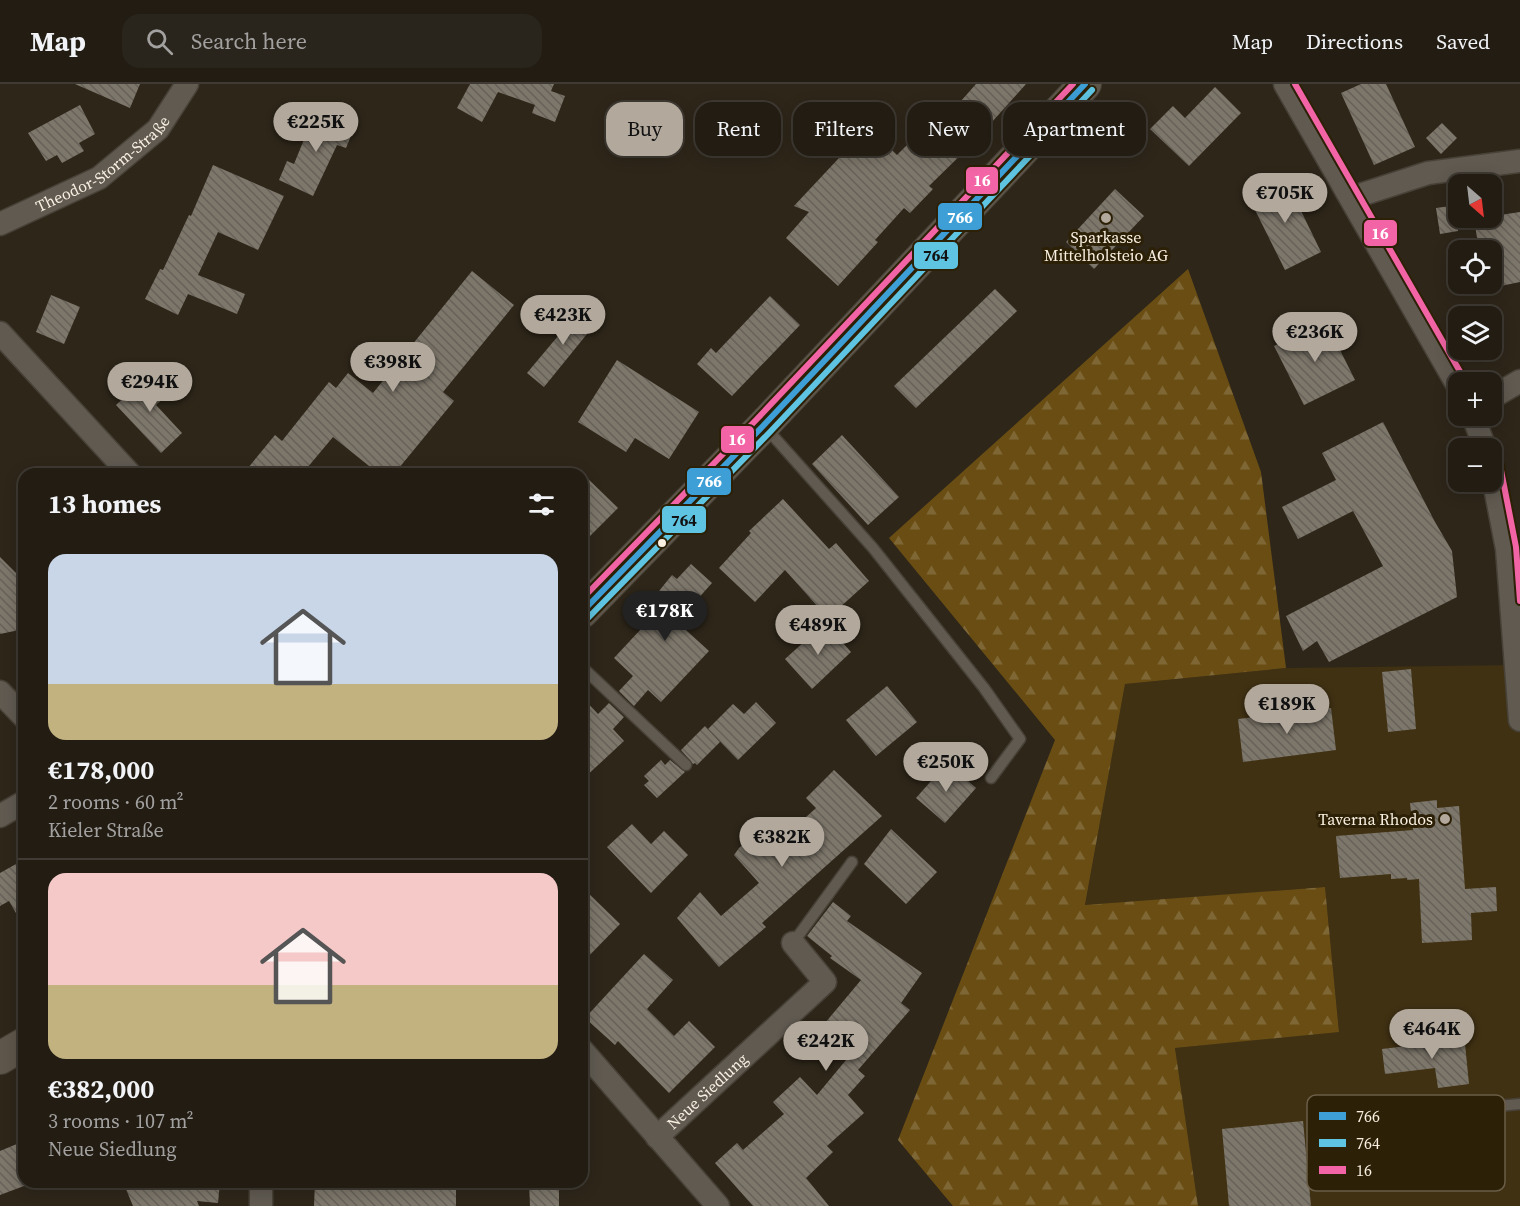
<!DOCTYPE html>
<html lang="en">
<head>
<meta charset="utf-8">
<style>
	body { margin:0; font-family:"Source Serif 4",serif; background:#2a251c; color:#f1f3f6; height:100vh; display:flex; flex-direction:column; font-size:22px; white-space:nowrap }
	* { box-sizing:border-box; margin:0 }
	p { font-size:20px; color:#a2a1a0 }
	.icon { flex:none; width:33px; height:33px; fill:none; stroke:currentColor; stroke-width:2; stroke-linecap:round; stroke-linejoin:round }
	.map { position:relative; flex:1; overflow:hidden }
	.details { position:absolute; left:18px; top:384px; width:570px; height:720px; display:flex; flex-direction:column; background:#221c13; border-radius:18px; box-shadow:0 3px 15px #0003,0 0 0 2px #3f3a33 }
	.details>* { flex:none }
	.banner { position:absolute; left:606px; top:18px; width:570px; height:54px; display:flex; gap:12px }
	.needle { width:39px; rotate:152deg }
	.controls { position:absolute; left:1448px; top:90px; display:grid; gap:12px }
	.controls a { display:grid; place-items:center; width:54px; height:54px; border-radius:12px; background:#221c13; box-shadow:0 3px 15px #0003,0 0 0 2px #3f3a33; font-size:30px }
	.price { position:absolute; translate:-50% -51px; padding:0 14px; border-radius:21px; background:#b2a99c; color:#111; font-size:20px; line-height:39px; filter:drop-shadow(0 2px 3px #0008) }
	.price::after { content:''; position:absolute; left:50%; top:36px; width:18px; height:14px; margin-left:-9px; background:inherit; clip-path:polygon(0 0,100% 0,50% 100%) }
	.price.current { background:#222; color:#fff }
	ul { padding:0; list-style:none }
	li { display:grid; align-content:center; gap:12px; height:318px; padding:0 30px }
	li+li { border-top:2px solid #3f3a33 }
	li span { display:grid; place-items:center; height:186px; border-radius:18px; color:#555 }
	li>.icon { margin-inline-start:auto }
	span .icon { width:108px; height:108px; fill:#fffc; stroke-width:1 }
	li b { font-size:26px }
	h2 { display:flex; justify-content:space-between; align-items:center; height:72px; padding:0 30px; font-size:26px }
	.pill { padding:0 21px; border-radius:18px; background:#221c13; box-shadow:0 3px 15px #0003,0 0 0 2px #3f3a33; font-size:21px; line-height:54px }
	.pill.current { background:#b2a99c; color:#111 }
	header { display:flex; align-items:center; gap:36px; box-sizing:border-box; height:84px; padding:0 30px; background:#221c13; border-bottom:2px solid #3f3a33 }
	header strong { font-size:28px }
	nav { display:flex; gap:33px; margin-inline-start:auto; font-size:21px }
	.search { width:420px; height:54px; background:#2a251c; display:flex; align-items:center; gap:15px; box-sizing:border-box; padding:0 21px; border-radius:18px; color:#a2a1a0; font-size:22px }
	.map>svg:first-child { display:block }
	.built { fill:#403113 }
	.forest { fill:url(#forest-firs) }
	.building { fill:url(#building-back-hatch) }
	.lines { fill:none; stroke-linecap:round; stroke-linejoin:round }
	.lane-casing { stroke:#474137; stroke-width:13 }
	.street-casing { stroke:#474137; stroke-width:25 }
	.secondary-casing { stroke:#474137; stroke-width:34 }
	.lane { stroke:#605a51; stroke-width:10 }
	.street { stroke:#605a51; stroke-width:22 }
	.secondary { stroke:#5e564a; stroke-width:32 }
	.bus-1-casing { stroke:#2c2006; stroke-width:10 }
	.bus-2-casing { stroke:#2c2006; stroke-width:10 }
	.bus-3-casing { stroke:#2c2006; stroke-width:10 }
	.bus-1 { stroke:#3d9fd5; stroke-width:6 }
	.bus-2 { stroke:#5fc4e1; stroke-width:6 }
	.bus-3 { stroke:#f264a5; stroke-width:6 }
	.poi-dot { fill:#b2a99c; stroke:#2c2006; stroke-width:2 }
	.bus-dot { fill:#f9f0e2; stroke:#2c2006; stroke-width:2 }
	.labels { text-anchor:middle; stroke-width:6; stroke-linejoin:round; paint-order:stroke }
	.street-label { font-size:16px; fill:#f9f0e2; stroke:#2c2006 }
	.poi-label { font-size:16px; fill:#f9f0e2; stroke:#2c2006 }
	.key { fill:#2c2006; stroke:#6a5e48; stroke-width:1.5 }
	.key-label { font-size:16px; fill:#f9f0e2 }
	.line-badge { stroke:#2c2006; stroke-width:2 }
	.badge-label { font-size:16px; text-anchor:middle; font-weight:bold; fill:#fff }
	.pale-badge-label { font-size:16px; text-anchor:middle; font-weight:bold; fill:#111 }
</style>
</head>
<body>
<header>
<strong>Map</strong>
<div class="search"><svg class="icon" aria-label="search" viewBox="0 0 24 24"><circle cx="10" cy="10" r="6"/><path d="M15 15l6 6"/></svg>Search here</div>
<nav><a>Map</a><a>Directions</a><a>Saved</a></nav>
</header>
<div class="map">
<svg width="1520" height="1122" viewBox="0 0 1520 1122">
	<defs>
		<pattern id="forest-firs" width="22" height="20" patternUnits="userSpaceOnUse" patternTransform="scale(1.5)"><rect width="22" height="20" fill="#694d13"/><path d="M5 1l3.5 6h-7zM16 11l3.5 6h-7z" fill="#7f6735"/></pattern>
		<pattern id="building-back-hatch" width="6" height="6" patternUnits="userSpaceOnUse" patternTransform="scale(1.5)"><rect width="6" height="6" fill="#7d766a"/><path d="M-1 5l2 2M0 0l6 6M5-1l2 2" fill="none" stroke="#666159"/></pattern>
	</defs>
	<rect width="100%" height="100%" fill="#2e2619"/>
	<polygon class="built" points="1520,581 1520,1122 1198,1122 1175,964 1339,947 1325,803 1085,822 1125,600 1286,584"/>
	<polygon class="forest" points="1188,185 1261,388 1286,584 1125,600 1085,821 1325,803 1339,948 1175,964 1198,1122 953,1122 898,1056 1055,656 889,454"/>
	<g class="building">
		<polygon points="75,0 140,0 130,24"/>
		<polygon points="470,0 554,0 551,7 565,12 555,38 532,29 535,21 498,8 482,38 457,24"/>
		<polygon points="976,0 1026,0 974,58 929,102 933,105 910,129 904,124 875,156 878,158 838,202 786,154 809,128 794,122 868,43 897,71 913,55 919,61 954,27 953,26"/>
		<polygon points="1361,0 1386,0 1415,63 1374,81 1341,9"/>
		<polygon points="1215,3 1241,29 1189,82 1150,45 1173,22 1185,34"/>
		<polygon points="80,21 95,50 79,59 84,67 62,79 57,71 46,77 28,49"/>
		<polygon points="316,26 337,35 335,40 353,47 346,64 337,61 313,112 279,96 287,77 294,80"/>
		<polygon points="1442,39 1457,54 1441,70 1426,54"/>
		<polygon points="213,81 284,112 258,166 218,148 198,191 245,210 237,230 188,210 178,231 145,215 160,185 163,186 189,131 191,132"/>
		<polygon points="1285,94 1321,168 1285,186 1248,112"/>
		<polygon points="1115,105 1144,132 1094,185 1066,158"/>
		<polygon points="1458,121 1458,147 1440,150 1436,124"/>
		<polygon points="1520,128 1520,198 1486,205 1485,200 1491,200 1491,166 1479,166 1474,135"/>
		<polygon points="472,187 514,221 443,308 454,317 394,390 379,390 333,353 302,390 243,390 275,351 282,357 329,298 336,304 348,289 373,309"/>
		<polygon points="995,205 1017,227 916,324 894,302"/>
		<polygon points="51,211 80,223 64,260 36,248"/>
		<polygon points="770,212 800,241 732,312 697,280 711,264 716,269"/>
		<polygon points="584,221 600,234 544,303 527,289"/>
		<polygon points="1325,236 1355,296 1304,321 1274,262"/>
		<polygon points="617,276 699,328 669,375 635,354 626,368 578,338"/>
		<polygon points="150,289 169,309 156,321 182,349 161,369 116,321"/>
		<polygon points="1383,338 1435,438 1452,467 1457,513 1329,578 1317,557 1303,567 1286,532 1383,482 1353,427 1298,455 1282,423 1336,396 1322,369"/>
		<polygon points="842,351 899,413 868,441 812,380"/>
		<polygon points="582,389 618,424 582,460"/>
		<polygon points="783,415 829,465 836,459 869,497 828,534 785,486 755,518 719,484 751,449 749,447"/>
		<polygon points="0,473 24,497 24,545 0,550"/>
		<polygon points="691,480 712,499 677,538 709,567 661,618 648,606 634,622 619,607 633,592 614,574 669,515 659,507 672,491 677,495"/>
		<polygon points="825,539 851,568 812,605 785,575"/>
		<polygon points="1411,585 1416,645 1388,648 1382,588"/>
		<polygon points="887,602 917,638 876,672 846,636"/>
		<polygon points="582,613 598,630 609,619 624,633 613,645 624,657 582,696"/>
		<polygon points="756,618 776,639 738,676 708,645 733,620 744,630"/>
		<polygon points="1331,624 1336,666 1243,678 1238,635"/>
		<polygon points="705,642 720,658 697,681 695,679 693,680 681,666"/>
		<polygon points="661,676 665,681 670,676 685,688 657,714 644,701 649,697 644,692"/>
		<polygon points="947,679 976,704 945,739 916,714"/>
		<polygon points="834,686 882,732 762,839 766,843 719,883 677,834 700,808 721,832 759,799 734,771 739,764 758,747 773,763 816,724 806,714"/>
		<polygon points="1437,716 1437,724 1459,722 1465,805 1496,803 1497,827 1471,829 1472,856 1422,859 1419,795 1407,796 1407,794 1391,795 1391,790 1340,794 1336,752 1413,746 1410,719"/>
		<polygon points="632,740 651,760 664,747 688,771 651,809 607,763"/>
		<polygon points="891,745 937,788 906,820 864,780"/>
		<polygon points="16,780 24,794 24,843 9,817 0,822 0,789"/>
		<polygon points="582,803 620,840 582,879"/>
		<polygon points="833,818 851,832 847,837 922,889 901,919 910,926 858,986 857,985 865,992 848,1011 864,1029 827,1062 833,1068 806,1094 829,1122 753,1122 715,1079 737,1059 743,1066 784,1030 773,1018 800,993 817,1011 846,976 815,951 861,896 830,874 832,872 807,852"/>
		<polygon points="644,870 673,896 647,925 674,952 689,937 715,963 669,1009 618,957 615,961 585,934"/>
		<polygon points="1464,950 1469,1000 1438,1004 1435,984 1385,990 1382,965 1432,959 1432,954"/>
		<polygon points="1303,1037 1311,1122 1229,1122 1222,1045"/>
		<polygon points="24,1057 24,1102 0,1111 0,1067"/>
		<polygon points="123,1098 220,1098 218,1119 197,1117 199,1122 133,1122"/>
		<polygon points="315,1098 456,1098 456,1122 314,1122"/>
		<polygon points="529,1098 559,1098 559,1122 530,1122"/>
	</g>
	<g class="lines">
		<g class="lane-casing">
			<g id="lane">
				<polyline points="766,344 873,464 984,604 1020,655 991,694"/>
				<polyline points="582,583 686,681"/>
				<polyline points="793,859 852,778"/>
				<polyline points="1319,1031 1455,1026 1520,1020"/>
			</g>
		</g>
		<g class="street-casing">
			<g id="street">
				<polyline points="1285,0 1458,302"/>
				<polyline points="1351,114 1428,89 1520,77"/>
				<path id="s1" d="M0,140L99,94L158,45L187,0"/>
				<polyline points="0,249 130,390"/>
				<polyline points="1491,314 1520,297"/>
				<polyline points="1473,332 1485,364"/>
				<polyline points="1491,383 1507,465 1520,636"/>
				<polyline points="0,608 24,633"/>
				<polyline points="0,732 24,718"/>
				<polyline points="582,966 718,1122"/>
				<path id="s2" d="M657,1053L825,898L793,859"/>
				<polyline points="261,1122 261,1098"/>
			</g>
		</g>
		<g class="secondary-casing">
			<g id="secondary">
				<polyline points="582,528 763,342 1085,0"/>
				<polyline points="0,974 24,960"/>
			</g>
		</g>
		<use href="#lane" class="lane"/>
		<use href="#street" class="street"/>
		<use href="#secondary" class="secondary"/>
		<g class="bus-1-casing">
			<polyline id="bus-1" points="582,528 763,342 1085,0"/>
		</g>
		<g class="bus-2-casing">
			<polyline id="bus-2" points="588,534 770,348 1092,6"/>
		</g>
		<g class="bus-3-casing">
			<g id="bus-3">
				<polyline points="1295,0 1466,298"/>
				<polyline points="1500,381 1516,463 1520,517"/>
				<polyline points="582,515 756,336 1073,0"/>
			</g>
		</g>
		<use href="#bus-1" class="bus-1"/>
		<use href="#bus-2" class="bus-2"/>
		<use href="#bus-3" class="bus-3"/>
	</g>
	<g class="poi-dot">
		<circle cx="1106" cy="134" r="6"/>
		<circle cx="1445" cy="735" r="6"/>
	</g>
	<circle class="bus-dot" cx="662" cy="459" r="5"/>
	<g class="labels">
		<g class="street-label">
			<text dy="6" stroke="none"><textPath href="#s1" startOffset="120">Theodor-Storm-Straße</textPath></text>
			<text dy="6" stroke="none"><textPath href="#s2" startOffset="68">Neue Siedlung</textPath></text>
		</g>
		<g class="poi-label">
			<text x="1106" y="159">Sparkasse<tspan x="1106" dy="18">Mittelholsteio AG</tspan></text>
			<text x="1433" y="741" text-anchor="end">Taverna Rhodos</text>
		</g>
	</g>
	<rect x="1307" y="1011" width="198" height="96" rx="9" class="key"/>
	<rect x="1319" y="1028" width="27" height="8" fill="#3d9fd5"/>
	<rect x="1319" y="1055" width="27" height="8" fill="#5fc4e1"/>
	<rect x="1319" y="1082" width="27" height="8" fill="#f264a5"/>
	<g class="key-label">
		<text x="1356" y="1038">766</text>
		<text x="1356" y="1065">764</text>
		<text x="1356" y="1092">16</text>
	</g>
	<g class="line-badge">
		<rect x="965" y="82" width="34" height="29" rx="6" fill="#f264a5"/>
		<rect x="937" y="118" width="46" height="29" rx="6" fill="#3d9fd5"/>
		<rect x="1363" y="135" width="35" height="28" rx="6" fill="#f264a5"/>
		<rect x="913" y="157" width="46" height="29" rx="6" fill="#5fc4e1"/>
		<rect x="720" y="341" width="35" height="29" rx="6" fill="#f264a5"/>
		<rect x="686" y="383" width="46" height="29" rx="6" fill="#3d9fd5"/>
		<rect x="661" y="421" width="46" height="29" rx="6" fill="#5fc4e1"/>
	</g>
	<g class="badge-label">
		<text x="982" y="102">16</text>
		<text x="960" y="139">766</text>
		<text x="1380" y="155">16</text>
		<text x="737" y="361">16</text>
		<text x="709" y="403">766</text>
	</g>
	<g class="pale-badge-label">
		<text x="936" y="177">764</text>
		<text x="684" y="442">764</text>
	</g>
</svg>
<div class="controls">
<a><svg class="needle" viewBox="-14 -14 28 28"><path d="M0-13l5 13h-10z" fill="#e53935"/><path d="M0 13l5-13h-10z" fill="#a2a1a0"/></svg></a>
<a><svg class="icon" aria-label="locate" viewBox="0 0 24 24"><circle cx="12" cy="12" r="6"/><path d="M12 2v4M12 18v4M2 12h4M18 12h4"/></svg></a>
<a><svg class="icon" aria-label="layers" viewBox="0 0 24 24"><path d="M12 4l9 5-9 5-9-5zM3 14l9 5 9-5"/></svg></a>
<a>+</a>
<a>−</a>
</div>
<b class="price" style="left:316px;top:69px">€225K</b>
<b class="price" style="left:1285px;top:140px">€705K</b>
<b class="price" style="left:563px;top:262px">€423K</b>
<b class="price" style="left:1315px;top:279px">€236K</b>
<b class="price" style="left:393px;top:309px">€398K</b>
<b class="price" style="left:150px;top:329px">€294K</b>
<b class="price current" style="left:665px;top:558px">€178K</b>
<b class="price" style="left:818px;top:572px">€489K</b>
<b class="price" style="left:1287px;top:651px">€189K</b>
<b class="price" style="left:946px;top:709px">€250K</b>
<b class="price" style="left:782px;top:784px">€382K</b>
<b class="price" style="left:1432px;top:976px">€464K</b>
<b class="price" style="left:826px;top:988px">€242K</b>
<div class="banner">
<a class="pill current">Buy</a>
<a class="pill">Rent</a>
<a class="pill">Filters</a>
<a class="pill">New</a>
<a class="pill">Apartment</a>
</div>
<section class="details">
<h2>13 homes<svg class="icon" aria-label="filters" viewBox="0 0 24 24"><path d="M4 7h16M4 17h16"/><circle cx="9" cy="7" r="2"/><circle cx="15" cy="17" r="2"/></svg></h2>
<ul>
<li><span style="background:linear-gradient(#c9d6e8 70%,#c2b280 0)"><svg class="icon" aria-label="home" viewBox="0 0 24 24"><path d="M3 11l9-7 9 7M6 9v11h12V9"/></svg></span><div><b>€178,000</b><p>2 rooms · 60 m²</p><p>Kieler Straße</p></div></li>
<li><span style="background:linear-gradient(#f6c9c9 60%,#c2b280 0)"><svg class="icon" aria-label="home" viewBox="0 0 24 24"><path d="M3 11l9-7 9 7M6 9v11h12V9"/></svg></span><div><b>€382,000</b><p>3 rooms · 107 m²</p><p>Neue Siedlung</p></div></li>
</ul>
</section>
</div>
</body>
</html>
